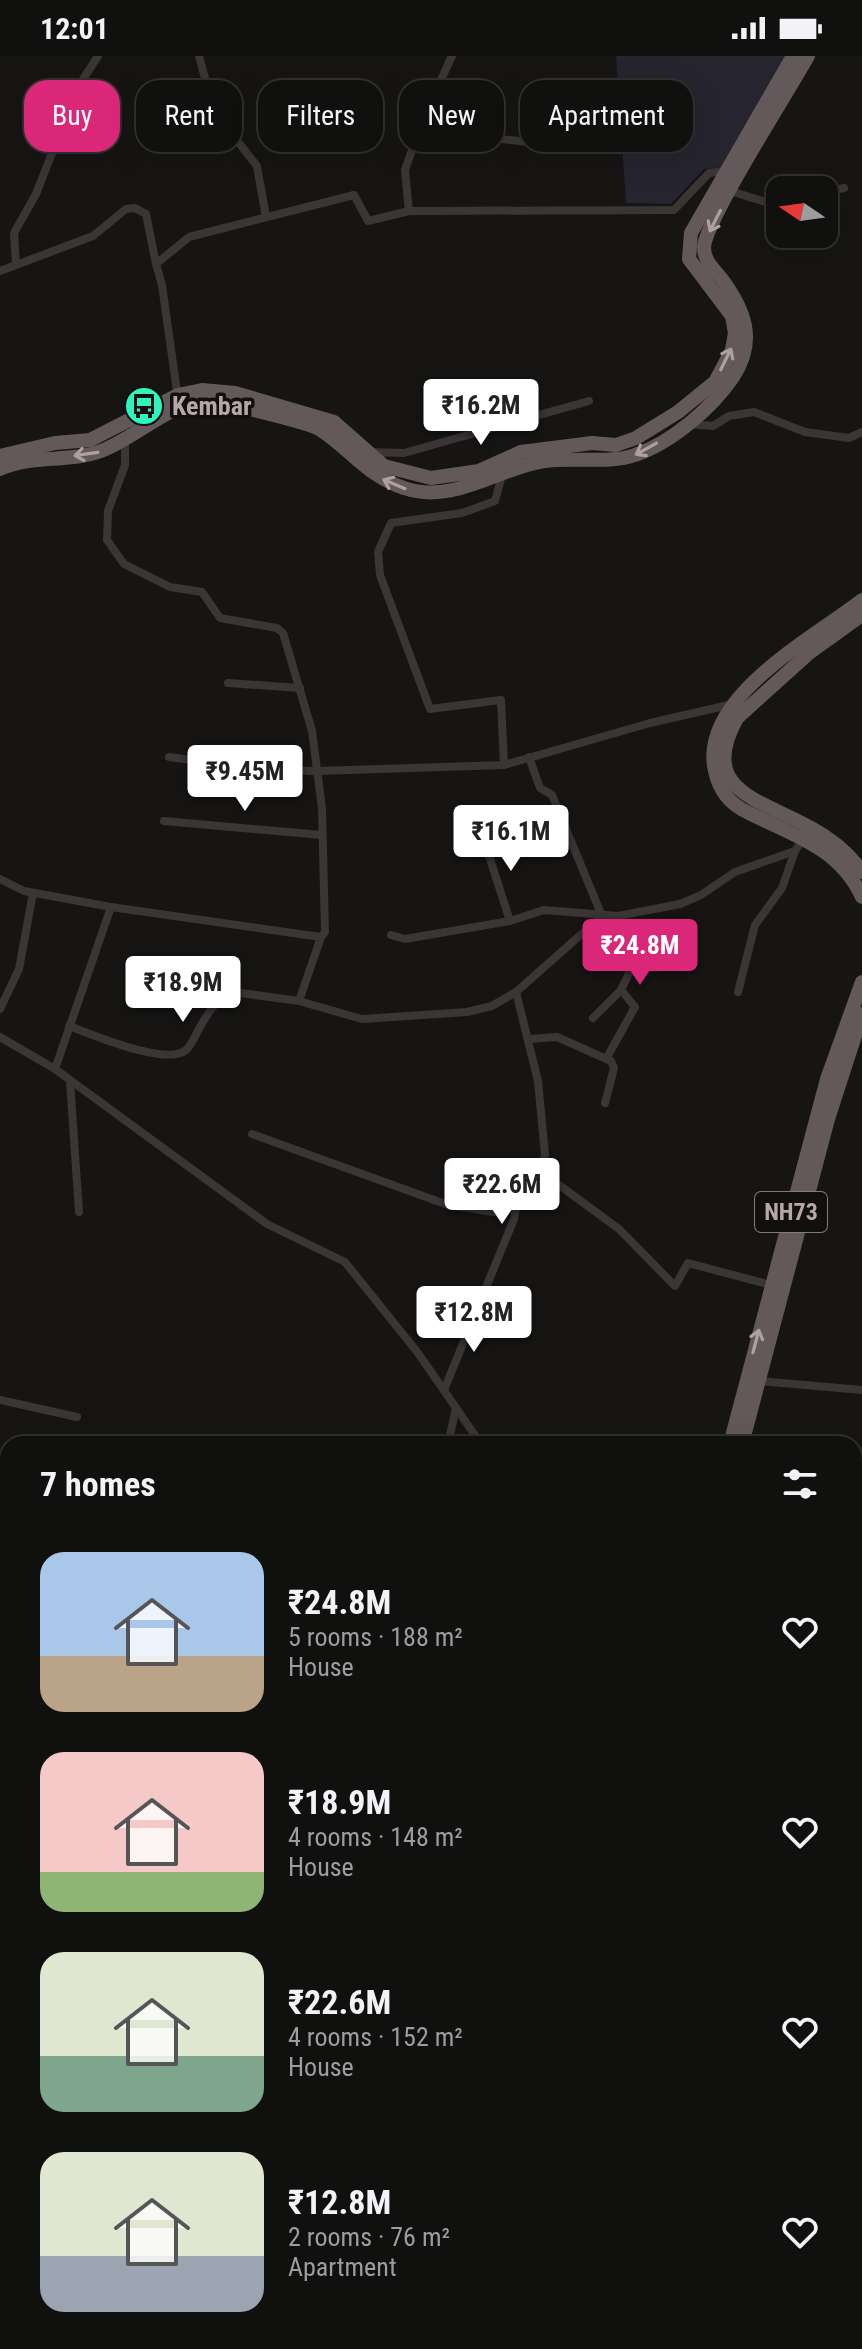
<!DOCTYPE html>
<html lang="en">
<head>
<meta charset="utf-8">
<style>
	body { margin:0; font-family:"Roboto Condensed",sans-serif; background:#1e1e1d; color:#f1f3f6; height:100vh; display:flex; flex-direction:column; font-size:30px; white-space:nowrap }
	* { box-sizing:border-box; margin:0 }
	p { font-size:26px; color:#9c9d9e }
	.icon { flex:none; width:44px; height:44px; fill:none; stroke:currentColor; stroke-width:2; stroke-linecap:round; stroke-linejoin:round }
	.map { position:relative; flex:1; overflow:hidden }
	.details { position:absolute; left:0px; top:1380px; width:862px; height:914px; display:flex; flex-direction:column; background:#10100f; border-radius:24px 24px 0 0; box-shadow:0 8px 32px #0002,0 0 0 2px #30302f }
	.details>* { flex:none }
	.top-card { position:absolute; left:24px; top:24px; width:814px; height:72px; display:flex; gap:16px }
	.needle { width:52px; rotate:283deg }
	.tools { position:absolute; left:766px; top:120px; display:grid; gap:16px }
	.tools a { display:grid; place-items:center; width:72px; height:72px; border-radius:16px; background:#10100f; box-shadow:0 8px 32px #0002,0 0 0 2px #30302f; font-size:40px }
	.price { position:absolute; translate:-50% -68px; padding:0 18px; border-radius:8px; background:#fff; color:#222; font-size:26px; line-height:52px; filter:drop-shadow(0 2px 4px #0008) }
	.price::after { content:''; position:absolute; left:50%; top:48px; width:24px; height:18px; margin-left:-12px; background:inherit; clip-path:polygon(0 0,100% 0,50% 100%) }
	.price.active { background:#db2777; color:#fff }
	ul { padding:0; list-style:none }
	li { display:flex; align-items:center; gap:24px; height:200px; padding:0 40px }
	li span { display:grid; place-items:center; flex:none; width:224px; height:160px; border-radius:24px; color:#555 }
	li>.icon { margin-inline-start:auto }
	span .icon { width:96px; height:96px; fill:#fffc; stroke-width:1 }
	li b { font-size:34px }
	h2 { display:flex; justify-content:space-between; align-items:center; height:96px; padding:0 40px; font-size:34px }
	.tag { padding:0 28px; border-radius:24px; background:#10100f; box-shadow:0 8px 32px #0002,0 0 0 2px #30302f; font-size:28px; line-height:72px }
	.tag.active { background:#db2777; color:#fff }
	.status { display:flex; justify-content:space-between; align-items:center; height:56px; padding:0 40px; background:#10100f; direction:ltr }
	.status svg { height:22px; fill:currentColor }
	.map>svg:first-child { display:block }
	.green { fill:#26242e }
	.lines { fill:none; stroke-linecap:round; stroke-linejoin:round }
	.minor { stroke:#3b3536; stroke-width:8 }
	.trunk { stroke:#63595b; stroke-width:14 }
	.oneway { stroke:#af9ea2 }
	.labels { text-anchor:middle; stroke-width:7; stroke-linejoin:round; paint-order:stroke }
	.shield { fill:#11100f; stroke:#85797c; stroke-width:2 }
	.shield-label { font-size:24px; font-weight:bold; fill:#b7a6aa }
	.poi-label { font-size:26px; font-weight:bold; fill:#b7a6aa; stroke:#11100f; text-anchor:start }
</style>
</head>
<body>
<div class="status"><b>12:01</b><svg viewBox="0 0 49 12"><path d="M0 12V9h3v3zM5 12V6h3v6zM10 12V3h3v9zM15 12V0h3v12zM26 1h20v11H26zM47 4h2v5h-2z"/></svg></div>
<div class="map">
<svg width="862" height="2293" viewBox="0 0 862 2293">
	<rect width="100%" height="100%" fill="#161514"/>
	<polygon class="green" points="616,0 788,0 723,111 704,113 671,148 626,147"/>
	<g class="lines">
		<g class="minor">
			<polyline points="98,0 78,31 36,138 14,177 16,209 93,180 126,153 135,152 146,158 156,208"/>
			<polyline points="199,0 214,55 257,110 266,161"/>
			<polyline points="420,71 442,77 539,87"/>
			<polyline points="730,135 769,147 780,145"/>
			<polyline points="824,136 844,132"/>
			<polyline points="409,155 405,114 424,60 452,0"/>
			<polyline points="0,215 16,209"/>
			<polyline points="178,343 162,229 156,208 189,181 354,139 368,165 409,155 674,154 709,117 726,115"/>
			<polyline points="687,368 713,370 729,360 754,356 805,376 849,382 862,376"/>
			<polyline points="368,396 404,397 589,345"/>
			<polyline points="502,419 495,445 462,457 391,467 378,496 380,519 430,653 501,644 504,709"/>
			<polyline points="228,627 300,632"/>
			<polyline points="169,701 267,714 317,715 504,709 650,667 733,648"/>
			<polyline points="164,765 322,779"/>
			<polyline points="482,778 510,865"/>
			<polyline points="0,823 24,835 111,851"/>
			<polyline points="592,868 631,913 621,934 635,951 606,1003"/>
			<polyline points="391,879 405,883 510,865 544,854 618,860 680,848 701,839 735,816 795,795 804,782"/>
			<polyline points="321,881 299,945 362,963 467,956 492,950 516,936 602,860 552,739 540,732 529,701"/>
			<polyline points="738,936 755,869 782,832 795,795"/>
			<polyline points="0,953 19,913 33,837"/>
			<polyline points="593,962 621,934"/>
			<path d="M69,970C91,978 170,1012 187,993C193,987 196,978 200,971C208,957 217,942 233,936L299,945"/>
			<polyline points="0,981 55,1013 267,1168 345,1206 418,1297 481,1388"/>
			<polyline points="529,983 557,981 611,1005 614,1012 605,1047"/>
			<polyline points="55,1013 111,851 321,881 325,876 322,752 312,675 283,577 277,572 220,562 202,536 170,531 124,508 107,484 108,455 125,409 125,385"/>
			<polyline points="70,1025 79,1156"/>
			<polyline points="252,1078 448,1149 494,1156 517,1147 537,1122 545,1099 538,1025 516,936"/>
			<polyline points="540,1115 619,1173 675,1230 688,1207 771,1229"/>
			<polyline points="759,1325 862,1334"/>
			<polyline points="444,1334 514,1163 517,1147"/>
			<polyline points="0,1344 77,1361"/>
			<polyline points="448,1388 456,1352"/>
			<polyline points="854,1468 855,1467"/>
			<polyline points="0,1679 8,1682"/>
			<polyline points="854,1795 862,1795"/>
			<polyline points="245,2286 251,2293"/>
			<polyline points="339,2286 342,2293"/>
			<polyline points="477,2293 477,2286"/>
		</g>
		<g class="trunk">
			<polyline points="0,400 55,387 90,384 178,339 202,334 235,337 334,366 384,410 431,422 479,415 521,396 592,387 616,389 636,382 678,356 715,326 732,294 735,277 732,260 689,203 691,177 793,0"/>
			<path d="M0,413C32,398 69,407 101,395C132,384 172,346 204,345C218,344 310,367 321,374C351,394 369,421 404,432C453,449 498,412 544,405C572,401 610,408 635,399C671,387 712,352 733,321C757,285 745,254 721,222C713,212 704,205 704,191C706,163 790,33 808,0"/>
			<path d="M862,544C814,582 698,642 715,715C719,734 730,748 747,756C792,779 839,791 862,841"/>
			<path d="M862,559L809,597L737,662C696,736 763,744 811,772C831,783 849,797 862,816"/>
			<polyline points="730,1388 827,1023 862,926"/>
			<polyline points="742,1388 828,1063 862,958"/>
			<polyline points="685,2293 690,2286"/>
			<polyline points="698,2293 702,2286"/>
		</g>
	</g>
	<defs><path id="oneway-shaft" d="M-6 0H5M1.5-3L5.5 0L1.5 3" fill="none" stroke-width="1.6" stroke-linecap="round" stroke-linejoin="round" transform="scale(2)"/></defs>
	<g class="oneway">
		<use href="#oneway-shaft" transform="translate(715 165) rotate(117)"/>
		<use href="#oneway-shaft" transform="translate(726 303) rotate(-64)"/>
		<use href="#oneway-shaft" transform="translate(646 393) rotate(151)"/>
		<use href="#oneway-shaft" transform="translate(86 398) rotate(172)"/>
		<use href="#oneway-shaft" transform="translate(394 428) rotate(-157)"/>
		<use href="#oneway-shaft" transform="translate(756 1285) rotate(-75)"/>
	</g>
	<defs>
		<g id="bus-disc" transform="scale(2)"><circle r="9.5" fill="#2ff4c0" stroke="#11100f"/><path d="M-5-6H5V4H4V6H2V4H-2V6H-4V4H-5ZM-3.5-4V0h7V-4ZM-3.5 1.2v1.5H-2V1.2ZM2 1.2v1.5H3.5V1.2Z" fill="#111"/></g>
	</defs>
	<g fill-rule="evenodd">
		<use href="#bus-disc" x="144" y="350"/>
	</g>
	<g class="labels">
		<rect class="shield" x="755" y="1136" width="72" height="40" rx="6"/>
		<g class="shield-label">
			<text x="791" y="1164">NH73</text>
		</g>
		<g class="poi-label">
			<text x="172" y="359">Kembar</text>
		</g>
	</g>
</svg>
<div class="tools">
<a><svg class="needle" viewBox="-14 -14 28 28"><path d="M0-13l5 13h-10z" fill="#e53935"/><path d="M0 13l5-13h-10z" fill="#9c9d9e"/></svg></a>
</div>
<b class="price" style="left:481px;top:391px">₹16.2M</b>
<b class="price" style="left:245px;top:757px">₹9.45M</b>
<b class="price" style="left:511px;top:817px">₹16.1M</b>
<b class="price active" style="left:640px;top:931px">₹24.8M</b>
<b class="price" style="left:183px;top:968px">₹18.9M</b>
<b class="price" style="left:502px;top:1170px">₹22.6M</b>
<b class="price" style="left:474px;top:1298px">₹12.8M</b>
<div class="top-card">
<a class="tag active">Buy</a>
<a class="tag">Rent</a>
<a class="tag">Filters</a>
<a class="tag">New</a>
<a class="tag">Apartment</a>
</div>
<section class="details">
<h2>7 homes<svg class="icon" aria-label="filters" viewBox="0 0 24 24"><path d="M4 7h16M4 17h16"/><circle cx="9" cy="7" r="2"/><circle cx="15" cy="17" r="2"/></svg></h2>
<ul>
<li><span style="background:linear-gradient(#a9c7e8 65%,#b9a48a 0)"><svg class="icon" aria-label="home" viewBox="0 0 24 24"><path d="M3 11l9-7 9 7M6 9v11h12V9"/></svg></span><div><b>₹24.8M</b><p>5 rooms · 188 m²</p><p>House</p></div><svg class="icon" aria-label="heart" viewBox="0 0 24 24"><path d="M12 20l-8-8c-3-5 5-10 8-4 3-6 11-1 8 4z"/></svg></li>
<li><span style="background:linear-gradient(#f6c9c9 75%,#8fb573 0)"><svg class="icon" aria-label="home" viewBox="0 0 24 24"><path d="M3 11l9-7 9 7M6 9v11h12V9"/></svg></span><div><b>₹18.9M</b><p>4 rooms · 148 m²</p><p>House</p></div><svg class="icon" aria-label="heart" viewBox="0 0 24 24"><path d="M12 20l-8-8c-3-5 5-10 8-4 3-6 11-1 8 4z"/></svg></li>
<li><span style="background:linear-gradient(#dfe7d0 65%,#7fa58c 0)"><svg class="icon" aria-label="home" viewBox="0 0 24 24"><path d="M3 11l9-7 9 7M6 9v11h12V9"/></svg></span><div><b>₹22.6M</b><p>4 rooms · 152 m²</p><p>House</p></div><svg class="icon" aria-label="heart" viewBox="0 0 24 24"><path d="M12 20l-8-8c-3-5 5-10 8-4 3-6 11-1 8 4z"/></svg></li>
<li><span style="background:linear-gradient(#dfe7d0 65%,#9aa5b1 0)"><svg class="icon" aria-label="home" viewBox="0 0 24 24"><path d="M3 11l9-7 9 7M6 9v11h12V9"/></svg></span><div><b>₹12.8M</b><p>2 rooms · 76 m²</p><p>Apartment</p></div><svg class="icon" aria-label="heart" viewBox="0 0 24 24"><path d="M12 20l-8-8c-3-5 5-10 8-4 3-6 11-1 8 4z"/></svg></li>
</ul>
</section>
</div>
</body>
</html>
